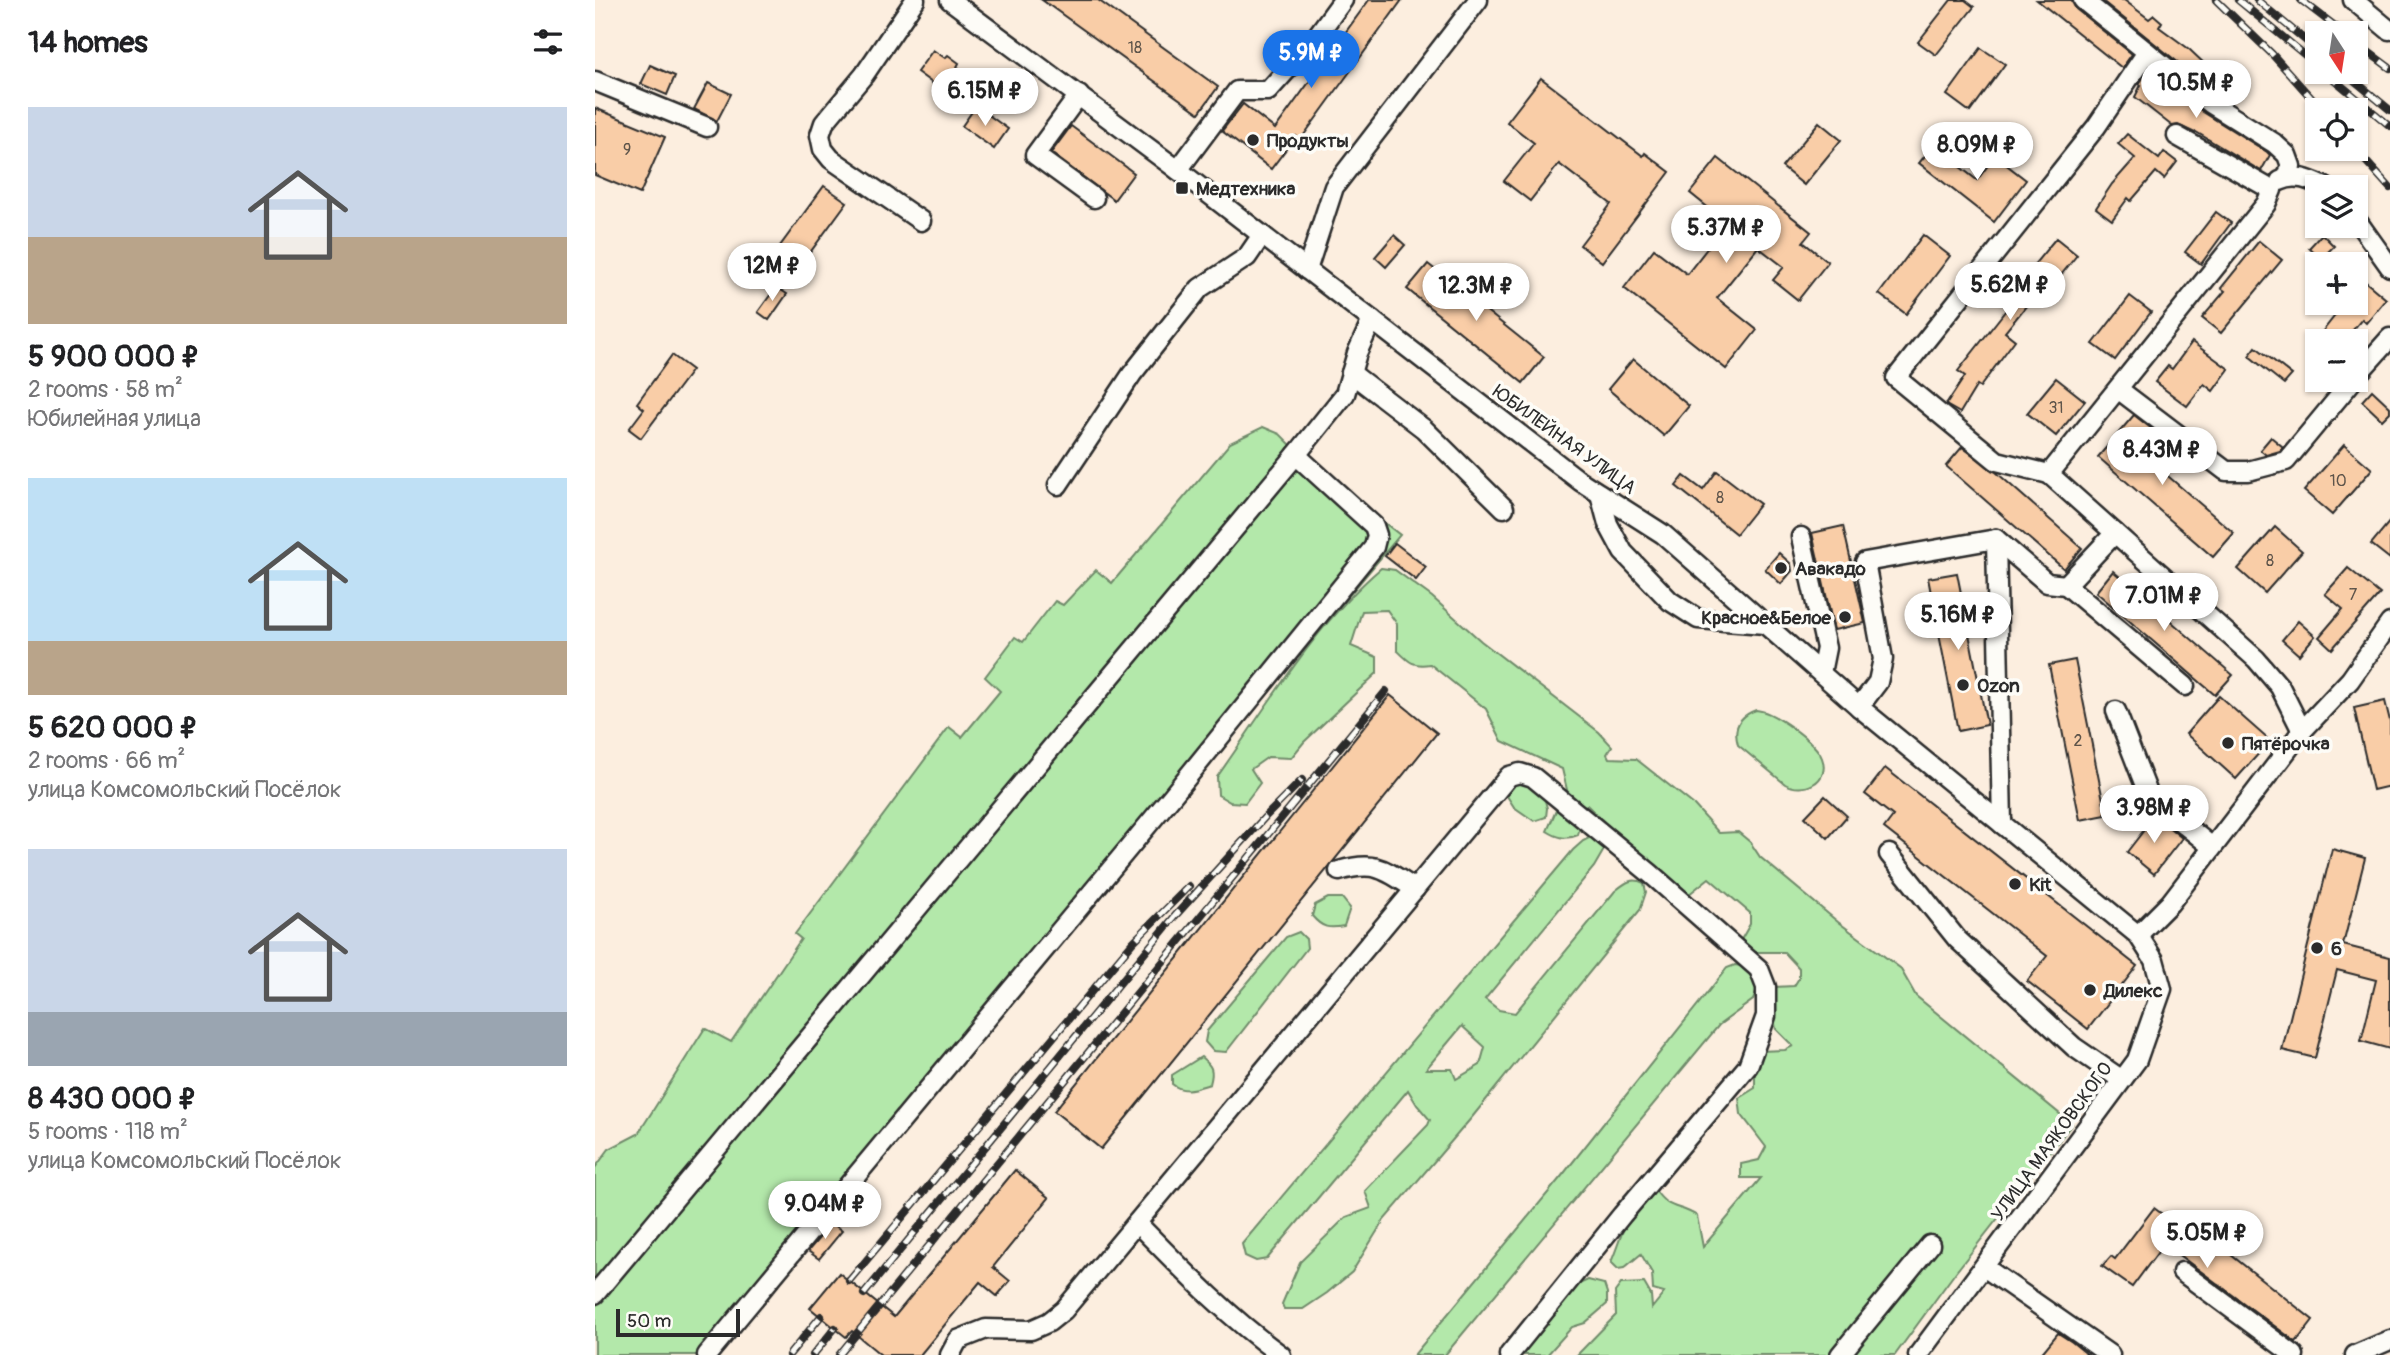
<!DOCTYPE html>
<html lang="en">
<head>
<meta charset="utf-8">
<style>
	body { margin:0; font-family:Pangolin,sans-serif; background:#f2f2f2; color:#202124; height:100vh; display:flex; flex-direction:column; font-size:26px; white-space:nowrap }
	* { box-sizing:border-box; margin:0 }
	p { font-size:23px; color:#757577 }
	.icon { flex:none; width:38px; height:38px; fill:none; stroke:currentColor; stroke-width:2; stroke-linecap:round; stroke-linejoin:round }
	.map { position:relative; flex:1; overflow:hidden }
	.panel { display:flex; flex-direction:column; background:#fff; width:595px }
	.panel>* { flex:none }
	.needle { width:46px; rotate:168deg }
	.tools { position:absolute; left:1710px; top:21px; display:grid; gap:14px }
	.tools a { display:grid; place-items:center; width:63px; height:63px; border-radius:0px; background:#fff; box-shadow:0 2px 5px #0004; font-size:35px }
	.scale { position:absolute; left:21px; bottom:18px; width:124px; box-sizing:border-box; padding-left:7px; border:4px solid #2b2b2b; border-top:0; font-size:19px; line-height:24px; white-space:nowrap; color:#2b2b2b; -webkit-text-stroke:5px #fdfcf7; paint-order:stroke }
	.price { position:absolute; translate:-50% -60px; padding:0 16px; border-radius:24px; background:#fff; color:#222; font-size:23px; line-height:46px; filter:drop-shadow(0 2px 4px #0008) }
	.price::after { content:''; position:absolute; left:50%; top:42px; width:21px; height:16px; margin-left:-10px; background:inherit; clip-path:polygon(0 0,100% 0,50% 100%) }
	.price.active { background:#1a73e8; color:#fff }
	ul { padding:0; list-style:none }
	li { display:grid; align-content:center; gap:14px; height:371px; padding:0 28px }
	li span { display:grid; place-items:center; height:217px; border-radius:0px; color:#555 }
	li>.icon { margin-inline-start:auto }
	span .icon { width:126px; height:126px; fill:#fffc; stroke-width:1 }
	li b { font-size:30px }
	h2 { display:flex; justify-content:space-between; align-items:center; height:84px; padding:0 28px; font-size:30px }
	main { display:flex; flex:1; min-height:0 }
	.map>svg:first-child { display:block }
	.green { fill:#b3e8aa; stroke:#6f8a6a; stroke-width:2; fill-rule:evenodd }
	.building { fill:#f9cda7; stroke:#2b2b2b; stroke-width:2 }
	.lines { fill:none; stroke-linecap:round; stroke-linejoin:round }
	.minor-casing { stroke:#2b2b2b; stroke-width:23 }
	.minor { stroke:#fdfcf7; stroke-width:18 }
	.rail-casing { stroke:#2b2b2b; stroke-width:8 }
	.rail { stroke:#fdfcf7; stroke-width:5; stroke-dasharray:16; stroke-linecap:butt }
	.poi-dot { fill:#2b2b2b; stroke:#fdfcf7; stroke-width:2.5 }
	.labels { text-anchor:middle; stroke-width:7; stroke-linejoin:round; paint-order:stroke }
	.number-label { font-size:16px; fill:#5e544a }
	.poi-label { font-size:19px; font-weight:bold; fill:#2b2b2b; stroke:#fdfcf7; text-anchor:start }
	.street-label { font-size:19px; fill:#2b2b2b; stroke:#fdfcf7 }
</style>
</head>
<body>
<main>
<section class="panel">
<h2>14 homes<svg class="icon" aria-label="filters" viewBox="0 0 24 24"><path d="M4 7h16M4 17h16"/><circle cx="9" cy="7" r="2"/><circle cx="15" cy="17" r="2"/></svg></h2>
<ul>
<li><span style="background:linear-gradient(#c9d6e8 60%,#b9a48a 0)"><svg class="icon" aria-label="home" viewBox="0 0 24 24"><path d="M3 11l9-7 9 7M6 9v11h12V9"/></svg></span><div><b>5 900 000 ₽</b><p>2 rooms · 58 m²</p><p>Юбилейная улица</p></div></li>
<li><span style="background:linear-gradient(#bfe0f5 75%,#b9a48a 0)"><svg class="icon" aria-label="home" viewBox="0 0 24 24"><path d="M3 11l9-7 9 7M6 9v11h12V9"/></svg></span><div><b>5 620 000 ₽</b><p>2 rooms · 66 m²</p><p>улица Комсомольский Посёлок</p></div></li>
<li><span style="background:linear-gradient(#c9d6e8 75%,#9aa5b1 0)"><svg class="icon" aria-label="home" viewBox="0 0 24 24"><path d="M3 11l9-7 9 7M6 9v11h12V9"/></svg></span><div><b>8 430 000 ₽</b><p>5 rooms · 118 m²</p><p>улица Комсомольский Посёлок</p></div></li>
</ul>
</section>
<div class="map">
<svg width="1795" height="1355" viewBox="0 0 1795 1355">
	<rect width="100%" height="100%" fill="#fceedf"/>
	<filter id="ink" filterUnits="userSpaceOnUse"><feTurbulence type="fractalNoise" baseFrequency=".0143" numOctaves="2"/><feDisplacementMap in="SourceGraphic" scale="14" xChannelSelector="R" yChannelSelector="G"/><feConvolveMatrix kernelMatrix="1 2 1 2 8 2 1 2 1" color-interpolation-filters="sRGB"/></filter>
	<g filter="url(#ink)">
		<g class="green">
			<polygon points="668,427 685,434 718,467 805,535 231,1218 119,1355 0,1355 0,1168 14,1149 43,1134 110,1028 136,1042 206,939 200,934 354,727 367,737 405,691 390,677 420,637 428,642 460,601 468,605 501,570 517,583 635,443"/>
			<path d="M786,568L800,570L837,597L886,641L1004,732L1017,746L1012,754L1014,758L1041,759L1099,805L1124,833L1143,832L1155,842L1165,857L1243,922L1305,968L1321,996L1477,1124L1360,1273L1300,1355H982L1021,1315L1020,1292L1026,1284L1049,1283L1056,1295L1057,1308L1069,1293L1058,1290L1057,1273L1046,1254L1029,1268L1023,1269L1016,1262C1028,1236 1031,1203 1060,1190C1074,1211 1083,1204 1102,1216L1108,1247L1166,1178H1146V1164L1164,1160L1171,1147L1146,1114L1144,1098L1160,1088V1066L1164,1051L1190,1050L1198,1046L1181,1029L1176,1004L1179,987L1199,986L1204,978V968L1189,952H1155L1146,940L1155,924V913L1114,878L1093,895L1030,842L992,805L985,807L986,821L983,835C971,840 963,838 952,831L966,799L973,794L967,769L907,741L891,709L835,664C818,667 814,662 802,650V624L792,610L767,611L756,646L782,657V673L709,742L696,758L673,757L656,769L665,783L650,803L635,802L623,795L622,777C671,708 721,623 786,568Z"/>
			<path d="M1161,710C1178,711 1221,742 1227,758C1236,782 1208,794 1190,784L1143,745C1138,728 1144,716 1161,710Z"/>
			<polygon points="922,778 947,789 952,808 951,817 939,821 919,807 912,796"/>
			<path d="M996,837L1005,839L1010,848L999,867L890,999L904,1010L920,1013L1020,891C1030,883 1036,877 1049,883L1051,892L1045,910L878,1116L789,1220L757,1272L732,1293L708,1309H689L687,1304L705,1262L751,1217L776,1208L770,1191L833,1125L835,1120L822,1105L813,1090L672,1259L661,1261L650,1256L647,1244L978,850L988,841ZM867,1026L890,1047L885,1065L861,1079L857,1069H831Z"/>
			<path d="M733,898H747L755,908L749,926C734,929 727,928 717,916L720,905Z"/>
			<polygon points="704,932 711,939 712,948 631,1052 618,1051 610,1042 612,1031 691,937"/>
			<polygon points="1140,965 1152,967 1162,990 1158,1000 1124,1025 850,1355 819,1355 966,1177 1132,968"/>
			<path d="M606,1057C617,1066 619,1070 615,1084C601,1088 589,1094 577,1084V1075Z"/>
			<polygon points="993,1280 1009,1284 1012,1293 1012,1304 990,1323 977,1327 952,1355 924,1355 975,1288"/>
		</g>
		<g class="building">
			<polygon points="447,0 503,0 623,87 604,113"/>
			<polygon points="774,0 807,0 706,139 701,136 676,169 627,131 648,104 680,129"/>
			<polygon points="1356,0 1370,0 1379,7 1341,55 1323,42"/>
			<polygon points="1442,0 1477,0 1481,9 1537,54 1527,68"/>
			<polygon points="1506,0 1529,0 1554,19 1559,15 1567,22 1564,27 1594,49 1633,86 1624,95 1622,94"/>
			<polygon points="1386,48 1410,64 1375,112 1352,95"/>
			<polygon points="338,50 350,58 353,55 364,63 362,67 385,83 387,81 398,89 386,106 360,88 355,96 322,72"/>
			<polygon points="55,65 80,76 72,95 46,84"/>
			<polygon points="1554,69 1608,112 1672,152 1675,155 1666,171 1601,132 1600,133 1583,125 1577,126 1540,97 1546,85 1544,84"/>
			<polygon points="946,78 1048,156 1050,153 1075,172 1007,262 985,245 1016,204 964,164 935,201 909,181 939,143 912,122"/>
			<polygon points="113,83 136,94 122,121 99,109"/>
			<polygon points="381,106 413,129 399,149 367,126"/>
			<polygon points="0,108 70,137 45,194 0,175"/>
			<polygon points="1224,122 1246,140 1209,185 1187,167"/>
			<polygon points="476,126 539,173 519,200 456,153"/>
			<polygon points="1532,134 1564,159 1569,152 1582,162 1569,179 1561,172 1536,201 1533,198 1517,220 1501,208 1517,184 1540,158 1523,144"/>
			<polygon points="1338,146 1382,180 1400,156 1431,180 1399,222 1324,163"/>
			<polygon points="1123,158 1216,232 1208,242 1233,262 1203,300 1178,280 1189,267 1163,247 1122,298 1162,330 1131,369 1029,288 1059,249 1092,274 1132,223 1095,193"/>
			<polygon points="229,186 252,202 208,262 185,246"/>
			<polygon points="1621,212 1636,223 1606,264 1590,252"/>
			<polygon points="1727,234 1739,246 1726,259 1714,248"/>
			<polygon points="799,235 810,245 791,267 780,257"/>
			<polygon points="1328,235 1355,256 1311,314 1284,294"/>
			<polygon points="1461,238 1482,255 1446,300 1440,295 1410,332 1420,340 1385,387 1382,385 1365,413 1351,405 1370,376 1363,371 1429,287 1424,283"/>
			<polygon points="1664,241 1687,260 1626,333 1607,318 1630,291 1626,288"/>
			<polygon points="833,264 949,357 928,383 812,289"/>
			<polygon points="1760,273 1791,299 1771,323 1767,319 1749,341 1720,341 1750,303 1760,303"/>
			<polygon points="181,287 192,294 174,320 163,312"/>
			<polygon points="1535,296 1556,312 1520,360 1498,344"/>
			<polygon points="1597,342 1634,369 1618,391 1609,384 1592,406 1560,382 1573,366 1577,369"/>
			<polygon points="1661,347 1697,375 1689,384 1654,356"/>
			<polygon points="77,355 97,370 46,438 34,429 49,409 42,403"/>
			<polygon points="1038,359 1094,406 1069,436 1013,389"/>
			<polygon points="1461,378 1490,401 1461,436 1432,413"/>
			<polygon points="1777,390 1795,407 1795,412 1787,420 1767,401"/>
			<polygon points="1539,415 1562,433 1545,452 1639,533 1618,557 1503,457"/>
			<polygon points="1676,437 1688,447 1685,451 1671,455 1665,450"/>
			<polygon points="1749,445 1777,469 1737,515 1709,491"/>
			<polygon points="1367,447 1401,472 1487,548 1469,569 1351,466"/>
			<polygon points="1122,471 1165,504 1141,534 1081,486 1089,476 1108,490"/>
			<polygon points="1795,521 1795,559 1776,544"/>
			<polygon points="1248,526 1270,623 1239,630 1217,533"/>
			<polygon points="1680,527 1707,551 1670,593 1643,569"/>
			<polygon points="800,543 831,567 821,580 790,556"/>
			<polygon points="1184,553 1196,564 1197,571 1186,584 1170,569"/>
			<polygon points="1753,568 1785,594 1737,649 1724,637 1748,609 1730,594"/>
			<polygon points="1518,571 1638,675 1620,695 1501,592"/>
			<polygon points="1362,573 1392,725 1363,731 1333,578"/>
			<polygon points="1703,621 1720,636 1704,655 1687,640"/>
			<polygon points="1480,660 1511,815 1485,820 1454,665"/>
			<polygon points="795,695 842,733 506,1149 459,1111"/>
			<polygon points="1624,696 1675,741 1641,779 1591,734"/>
			<polygon points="1790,701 1795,721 1795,786 1778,790 1759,708"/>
			<polygon points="1290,768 1542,966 1493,1029 1432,981 1452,956 1289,828 1298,816 1270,794"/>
			<polygon points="1230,796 1252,816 1233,838 1210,817"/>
			<polygon points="1560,816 1587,838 1559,874 1532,852"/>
			<polygon points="1737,849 1770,858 1748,945 1795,957 1795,1049 1766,1041 1781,980 1742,970 1720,1058 1687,1050"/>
			<polygon points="420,1170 454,1198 398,1267 415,1281 402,1296 385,1282 325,1355 286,1355 257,1331 251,1337 215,1308 244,1273 299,1317"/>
			<polygon points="1559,1208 1586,1228 1592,1220 1718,1320 1701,1342 1569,1244 1537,1287 1507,1266 1516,1256 1520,1259"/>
			<polygon points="237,1223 247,1231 224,1259 213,1251"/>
			<polygon points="1463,1333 1477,1342 1493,1355 1445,1355"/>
		</g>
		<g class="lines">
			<g class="minor-casing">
				<g id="minor">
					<polyline points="320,0 269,75 229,123 225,135 228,149 236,159 326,221"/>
					<polyline points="355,0 583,170 985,481 1068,534 1264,707 1543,935 1559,960 1567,989 1542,1060 1323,1355"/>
					<polyline points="1488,0 1615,103 1679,143 1692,155 1696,166 1692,177"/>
					<polyline points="1758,0 1794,30"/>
					<polyline points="0,81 112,127"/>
					<polyline points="484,95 440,155 499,198"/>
					<polyline points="1582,136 1677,190 1671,204 1454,474 1661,659 1685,687 1707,731"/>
					<polyline points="583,170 642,91 673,91 718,41 748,0"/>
					<path d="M1685,181C1701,173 1715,180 1730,187"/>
					<polyline points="1760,218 1795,267"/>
					<polyline points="712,270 739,187 883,0"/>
					<polyline points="756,373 829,429 909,508"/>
					<polyline points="1760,377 1795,338"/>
					<polyline points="1523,389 1631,471 1653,471 1691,461 1758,380"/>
					<polyline points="1454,474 1402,461 1301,378 1501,127 1552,52"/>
					<polyline points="463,485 537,374 605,288 652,257 667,235"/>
					<polyline points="1005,494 1013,524 1028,552 1075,601 1103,619 1170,624"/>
					<polyline points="1206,537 1231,648 1226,673"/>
					<polyline points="1401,539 1407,824"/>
					<polyline points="1401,539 1452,583 1471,585 1520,533"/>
					<polyline points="1471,585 1590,686"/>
					<polyline points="1264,707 1283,682 1288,659 1270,562 1401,539"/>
					<polyline points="1521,711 1554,796 1617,847"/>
					<polyline points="1294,854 1362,939 1479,1047 1527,1080"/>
					<path d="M744,871C781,860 790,870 820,889"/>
					<polyline points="1543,935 1575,903 1707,731 1755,680 1795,623"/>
					<path d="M542,1223C588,1270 633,1317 686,1355"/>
					<polyline points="1389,1267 1515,1355"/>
					<polyline points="1587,1272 1699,1355"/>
					<polyline points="0,1294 701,455 750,394 762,353 777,320"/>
					<polyline points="112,1355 577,796 779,547 782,535 779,526 701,455"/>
					<polyline points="355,1355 363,1340 391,1329 436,1330 454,1322 469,1310 914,776 925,773 938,777 1056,874 1164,969 1171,987 1171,1016 1153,1066 1027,1215 914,1355"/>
					<polyline points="1245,1355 1335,1245"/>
					<polyline points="1760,1355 1795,1340"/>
				</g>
			</g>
			<use href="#minor" class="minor"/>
			<g class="rail-casing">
				<g id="rail">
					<polyline points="1621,0 1677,54 1727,110"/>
					<polyline points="1643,0 1722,65"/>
					<polyline points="1662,0 1722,50"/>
					<polyline points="1706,0 1749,33"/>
					<polyline points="1760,42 1795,68"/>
					<polyline points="1730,72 1795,126"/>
					<polyline points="1749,72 1795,110"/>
					<polyline points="1760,149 1795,188"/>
					<polyline points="254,1281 538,942 594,886"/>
					<polyline points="269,1294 580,916 670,817 707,780"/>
					<polyline points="194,1355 226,1316"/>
					<polyline points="218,1355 240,1328"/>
					<polyline points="244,1355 791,691"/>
				</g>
			</g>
			<use href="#rail" class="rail"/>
		</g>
	</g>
	<g class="poi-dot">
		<circle cx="658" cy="140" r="7"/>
		<rect x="580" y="181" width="14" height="14" rx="3.5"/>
		<circle cx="1186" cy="568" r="7"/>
		<circle cx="1250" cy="617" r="7"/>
		<circle cx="1368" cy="685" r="7"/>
		<circle cx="1633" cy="743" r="7"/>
		<circle cx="1420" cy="884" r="7"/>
		<circle cx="1722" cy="948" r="7"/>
		<circle cx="1495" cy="990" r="7"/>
	</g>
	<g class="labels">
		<g class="number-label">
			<text x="540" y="53">18</text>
			<text x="32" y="155">9</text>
			<text x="1461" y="413">31</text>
			<text x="1743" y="486">10</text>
			<text x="1125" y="503">8</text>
			<text x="1675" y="566">8</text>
			<text x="1758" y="600">7</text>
			<text x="1483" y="746">2</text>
		</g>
		<g class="poi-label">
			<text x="672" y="147">Продукты</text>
			<text x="601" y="195">Медтехника</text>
			<text x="1200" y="575">Авакадо</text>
			<text x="1236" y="624" text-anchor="end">Красное&amp;Белое</text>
			<text x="1382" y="692">Ozon</text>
			<text x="1647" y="750">Пятёрочка</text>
			<text x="1434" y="891">Kit</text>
			<text x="1736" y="955">6</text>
			<text x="1509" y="997">Дилекс</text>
		</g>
		<g class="street-label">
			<text transform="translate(970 439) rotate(36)" y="7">ЮБИЛЕЙНАЯ УЛИЦА</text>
			<text transform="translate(1456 1141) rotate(-54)" y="7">УЛИЦА МАЯКОВСКОГО</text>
		</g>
	</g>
</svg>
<div class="tools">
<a><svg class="needle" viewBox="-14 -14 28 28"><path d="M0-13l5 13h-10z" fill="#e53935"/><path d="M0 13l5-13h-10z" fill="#757577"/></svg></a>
<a><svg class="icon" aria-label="locate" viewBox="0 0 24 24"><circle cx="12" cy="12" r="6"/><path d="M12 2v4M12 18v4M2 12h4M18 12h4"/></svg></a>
<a><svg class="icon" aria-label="layers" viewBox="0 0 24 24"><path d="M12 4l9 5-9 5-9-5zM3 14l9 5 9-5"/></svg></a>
<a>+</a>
<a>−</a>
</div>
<div class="scale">50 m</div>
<b class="price active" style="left:716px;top:90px">5.9M ₽</b>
<b class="price" style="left:1601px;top:120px">10.5M ₽</b>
<b class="price" style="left:390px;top:128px">6.15M ₽</b>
<b class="price" style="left:1382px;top:182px">8.09M ₽</b>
<b class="price" style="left:1131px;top:265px">5.37M ₽</b>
<b class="price" style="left:177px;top:303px">12M ₽</b>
<b class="price" style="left:1415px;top:322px">5.62M ₽</b>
<b class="price" style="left:881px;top:323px">12.3M ₽</b>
<b class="price" style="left:1567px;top:487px">8.43M ₽</b>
<b class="price" style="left:1569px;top:633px">7.01M ₽</b>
<b class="price" style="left:1363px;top:652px">5.16M ₽</b>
<b class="price" style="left:1559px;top:845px">3.98M ₽</b>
<b class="price" style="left:230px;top:1241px">9.04M ₽</b>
<b class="price" style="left:1612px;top:1270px">5.05M ₽</b>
</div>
</main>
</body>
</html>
